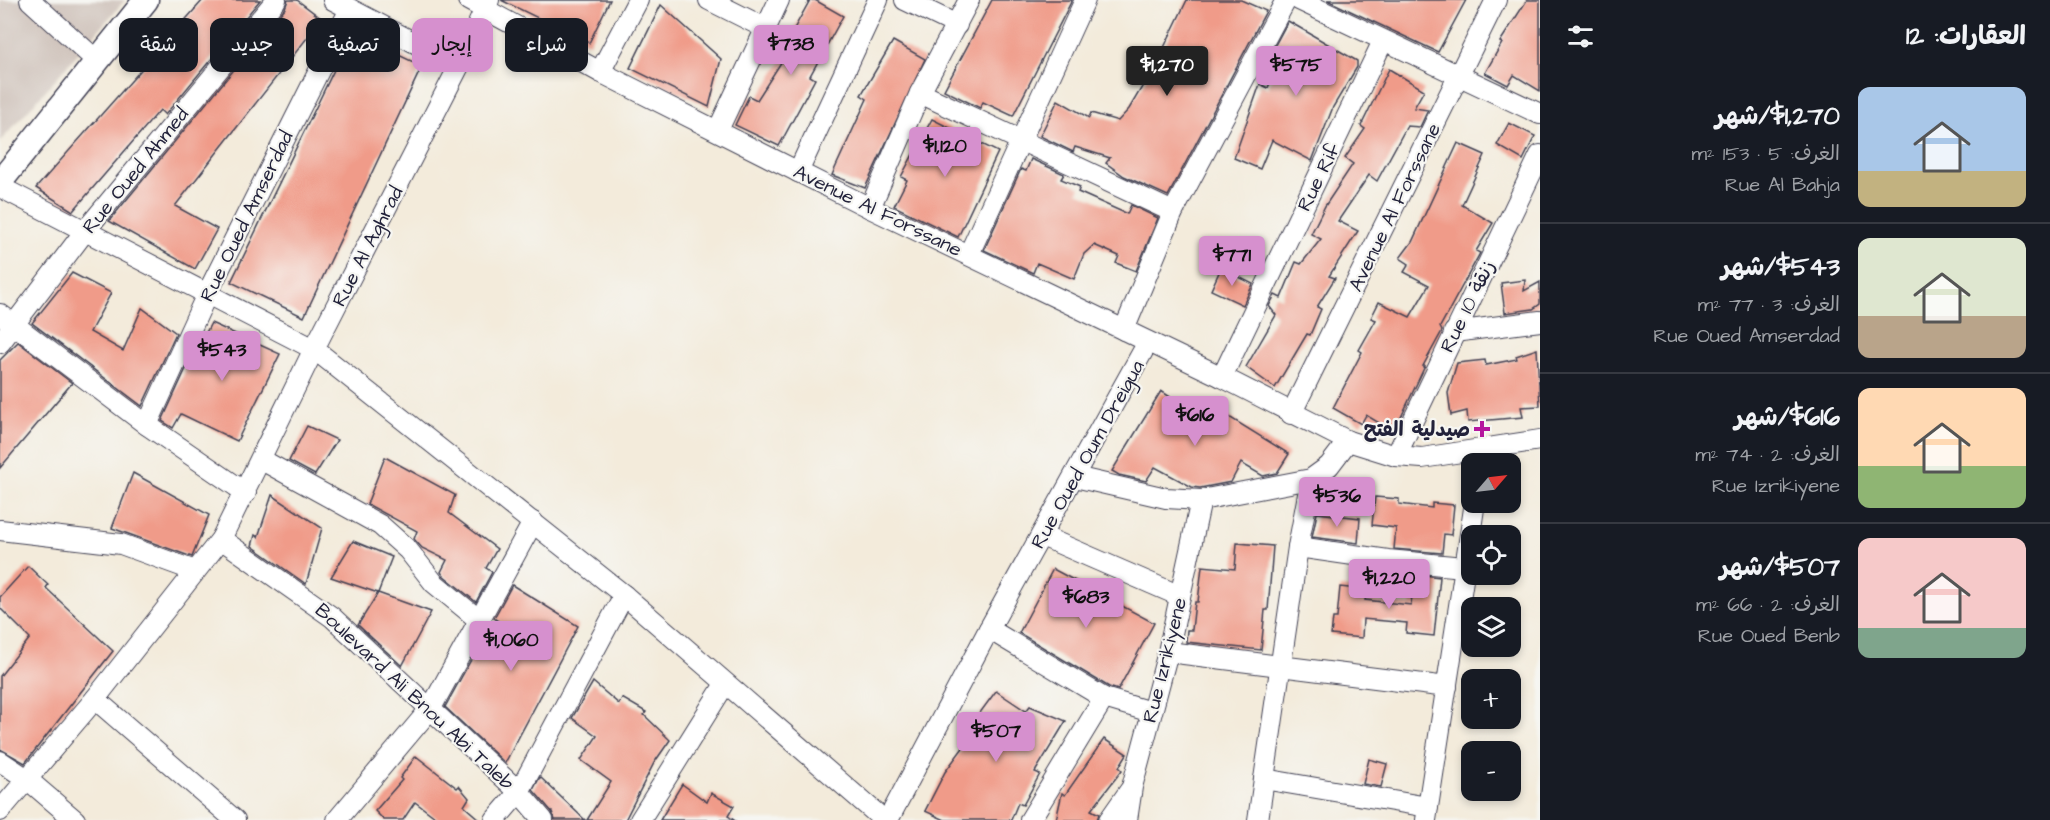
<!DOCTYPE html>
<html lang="ar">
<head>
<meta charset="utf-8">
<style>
	body { margin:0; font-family:"Architects Daughter","Playpen Sans Arabic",sans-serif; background:#242831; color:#f1f3f6; direction:rtl; height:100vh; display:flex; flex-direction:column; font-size:22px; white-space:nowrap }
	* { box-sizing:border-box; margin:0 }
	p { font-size:20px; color:#9ea1a6 }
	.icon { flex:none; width:33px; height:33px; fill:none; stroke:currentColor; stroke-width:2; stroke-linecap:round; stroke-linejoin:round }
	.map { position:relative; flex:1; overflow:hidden; direction:ltr }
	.side { display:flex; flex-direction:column; background:#171b24; width:510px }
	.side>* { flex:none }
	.guide { position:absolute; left:18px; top:18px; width:570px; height:54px; direction:rtl; display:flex; gap:12px }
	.needle { width:39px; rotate:62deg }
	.buttons { position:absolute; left:1461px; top:453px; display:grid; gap:12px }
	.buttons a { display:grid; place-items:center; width:60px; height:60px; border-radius:12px; background:#171b24; box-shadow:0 3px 9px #0003; font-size:30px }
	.price { position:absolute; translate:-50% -51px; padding:0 14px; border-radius:6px; background:#d690ce; color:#111; font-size:20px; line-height:39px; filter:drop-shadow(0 2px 3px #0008) }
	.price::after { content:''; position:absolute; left:50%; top:36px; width:18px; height:14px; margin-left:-9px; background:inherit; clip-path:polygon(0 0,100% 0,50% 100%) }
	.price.on { background:#222; color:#fff }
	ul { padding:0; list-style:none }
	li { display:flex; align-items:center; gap:18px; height:150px; padding:0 24px }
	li+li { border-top:2px solid #363941 }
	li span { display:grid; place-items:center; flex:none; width:168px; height:120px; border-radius:12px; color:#555 }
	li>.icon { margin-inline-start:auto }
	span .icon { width:72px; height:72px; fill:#fffc; stroke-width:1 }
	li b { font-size:26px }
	h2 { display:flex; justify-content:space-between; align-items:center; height:72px; padding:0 24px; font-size:26px }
	.tag { padding:0 21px; border-radius:12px; background:#171b24; box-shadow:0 3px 9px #0003; font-size:21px; line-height:54px }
	.tag.on { background:#d690ce; color:#111 }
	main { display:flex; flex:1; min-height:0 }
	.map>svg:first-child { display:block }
	.industrial { fill:#cec1b9 }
	.building { fill:#f09b89 }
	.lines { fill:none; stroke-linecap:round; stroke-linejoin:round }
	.minor-casing { stroke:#414053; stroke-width:22 }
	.tertiary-casing { stroke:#414053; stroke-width:27 }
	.minor { stroke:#fff; stroke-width:20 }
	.tertiary { stroke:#fff; stroke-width:24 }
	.poi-dot { fill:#b5179e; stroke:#f6f6f2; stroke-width:2 }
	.labels { text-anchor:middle; stroke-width:4.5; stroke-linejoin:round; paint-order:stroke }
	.street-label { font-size:20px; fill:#22223b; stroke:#f6f6f2 }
	.poi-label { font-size:20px; font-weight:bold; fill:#22223b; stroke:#f6f6f2; text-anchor:end }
</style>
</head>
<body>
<main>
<section class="side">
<h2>العقارات: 12<svg class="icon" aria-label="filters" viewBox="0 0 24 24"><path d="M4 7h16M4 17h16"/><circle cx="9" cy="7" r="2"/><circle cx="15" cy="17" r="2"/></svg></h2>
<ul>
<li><span style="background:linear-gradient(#a9c7e8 70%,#c2b280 0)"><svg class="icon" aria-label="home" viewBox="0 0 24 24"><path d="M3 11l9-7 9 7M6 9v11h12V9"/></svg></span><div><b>$1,270/شهر</b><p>الغرف: 5 · 153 m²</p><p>Rue Al Bahja</p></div></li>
<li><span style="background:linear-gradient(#dfe7d0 65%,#b9a48a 0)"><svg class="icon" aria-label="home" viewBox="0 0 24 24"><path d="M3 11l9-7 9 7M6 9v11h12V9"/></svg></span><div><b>$543/شهر</b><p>الغرف: 3 · 77 m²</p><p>Rue Oued Amserdad</p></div></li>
<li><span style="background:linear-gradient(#ffd9b3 65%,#8fb573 0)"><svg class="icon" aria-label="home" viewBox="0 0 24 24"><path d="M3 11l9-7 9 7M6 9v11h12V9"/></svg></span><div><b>$616/شهر</b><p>الغرف: 2 · 74 m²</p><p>Rue Izrikiyene</p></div></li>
<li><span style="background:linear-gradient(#f6c9c9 75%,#7fa58c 0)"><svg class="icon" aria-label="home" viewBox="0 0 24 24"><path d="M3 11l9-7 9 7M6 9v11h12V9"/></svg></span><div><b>$507/شهر</b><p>الغرف: 2 · 66 m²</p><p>Rue Oued Benb</p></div></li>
</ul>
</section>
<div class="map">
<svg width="1540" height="820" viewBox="0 0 1540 820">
	<rect width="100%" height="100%" fill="#f6f6f2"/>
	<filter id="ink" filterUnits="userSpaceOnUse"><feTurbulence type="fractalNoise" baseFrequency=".0167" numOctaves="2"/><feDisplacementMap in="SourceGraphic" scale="12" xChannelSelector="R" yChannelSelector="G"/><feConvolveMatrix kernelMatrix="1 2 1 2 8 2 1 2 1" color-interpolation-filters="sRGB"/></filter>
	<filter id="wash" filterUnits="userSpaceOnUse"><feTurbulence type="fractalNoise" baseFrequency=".008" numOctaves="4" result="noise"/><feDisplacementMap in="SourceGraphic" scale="24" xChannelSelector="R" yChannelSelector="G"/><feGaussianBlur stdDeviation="1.35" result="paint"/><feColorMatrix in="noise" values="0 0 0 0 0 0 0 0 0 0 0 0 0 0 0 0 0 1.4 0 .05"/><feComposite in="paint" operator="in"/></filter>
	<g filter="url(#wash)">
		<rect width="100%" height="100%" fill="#f3ebdb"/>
		<polygon class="industrial" points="0,0 125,0 0,142"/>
		<g id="blocks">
			<g class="building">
				<polygon points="203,0 260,0 165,115 160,110 73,211 36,188"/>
				<polygon points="288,0 297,0 322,19 175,206 217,229 195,269 109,221 285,8"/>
				<polygon points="501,0 610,0 589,43"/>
				<polygon points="810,0 815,0 843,16 810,76 815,79 779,146 735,125 749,96 757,100 789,50 784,47"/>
				<polygon points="992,0 1072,0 1013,116 983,102 980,108 944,90"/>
				<polygon points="1187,0 1241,0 1266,11 1168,196 1124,176 1106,163 1110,158 1075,147 1073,152 1040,136 1058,100 1089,118 1091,113 1118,121 1129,109 1158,60"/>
				<polygon points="1327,0 1466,0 1438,52"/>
				<polygon points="1527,0 1540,0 1540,91 1514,75 1508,85 1485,73 1502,43 1500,42"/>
				<polygon points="661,5 721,59 709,107 630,68"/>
				<polygon points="1288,21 1357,61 1357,67 1333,107 1312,161 1272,140 1260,169 1234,158 1260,84 1268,88 1282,51 1274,47"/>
				<polygon points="352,33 422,66 304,317 231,282"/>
				<polygon points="893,41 925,59 865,188 832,175 867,99 861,95"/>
				<polygon points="1389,69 1424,90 1414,108 1428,110 1420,127 1407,126 1377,181 1369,175 1338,221 1358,231 1329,276 1335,278 1317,307 1321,309 1310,335 1307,334 1275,388 1246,367 1276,315 1269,306 1275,295 1281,298 1296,262 1301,264 1321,239 1311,234 1325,206 1353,164 1345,158 1365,129 1361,126"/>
				<polygon points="932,119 998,152 958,237 894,206 907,180 901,177"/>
				<polygon points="1509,123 1535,136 1523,160 1497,145"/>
				<polygon points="1458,143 1485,155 1462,205 1493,223 1476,251 1480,253 1440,327 1442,331 1423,366 1425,366 1394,432 1366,415 1361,424 1333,408 1362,352 1359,350 1376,320 1371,318 1379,302 1410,317 1429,285 1404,272 1409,264 1400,258 1412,242"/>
				<polygon points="1031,159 1064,174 1061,179 1080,187 1078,192 1127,214 1131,205 1158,218 1136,271 1116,263 1119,256 1094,245 1084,254 1074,279 1037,263 1033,273 984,250 1021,169 1026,171"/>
				<polygon points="1221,268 1253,284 1243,305 1211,290"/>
				<polygon points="72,273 111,293 90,332 123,351 142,308 176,333 142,406 32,323"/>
				<polygon points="1525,280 1524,291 1540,282 1540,304 1533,309 1505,313 1501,283"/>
				<polygon points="211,323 280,354 237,441 181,414 173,428 162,421 196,347 198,348"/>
				<polygon points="18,342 72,383 0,468 0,360"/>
				<polygon points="1537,349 1540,406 1521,407 1523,417 1468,422 1467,411 1451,415 1448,393 1457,363 1485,360 1486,365 1517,359 1516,356"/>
				<polygon points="1161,391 1187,408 1190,404 1220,424 1226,415 1289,454 1277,473 1263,476 1241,463 1231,482 1200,488 1192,487 1155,467 1146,481 1119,475 1112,471"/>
				<polygon points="307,426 337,440 315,475 289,461"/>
				<polygon points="385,457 455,495 449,513 497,549 486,568 492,572 476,602 443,575 441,572 447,560 422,548 414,539 417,531 367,504"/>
				<polygon points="133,473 209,515 192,557 112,528"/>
				<polygon points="272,495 322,528 306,584 252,546 255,535 258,537"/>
				<polygon points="1375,497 1399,499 1399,504 1432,508 1432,503 1454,505 1451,535 1444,534 1442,553 1394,549 1396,528 1372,525"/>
				<polygon points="1317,513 1360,518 1358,543 1312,537"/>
				<polygon points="353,541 392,557 378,593 331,577"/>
				<polygon points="1237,543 1273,546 1268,610 1265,610 1261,650 1186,642 1187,630 1192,630 1195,602 1198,602 1202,566 1235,569"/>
				<polygon points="28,566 48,585 46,588 113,651 25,763 0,749 0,676 30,638 0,608 0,597"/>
				<polygon points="1053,569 1154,623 1118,690 1109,687 1019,633"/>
				<polygon points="1414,574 1440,577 1434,636 1406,633 1407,623 1363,619 1362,638 1331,635 1333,618 1337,618 1340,587 1367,590 1365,600 1411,605"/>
				<polygon points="512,585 578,626 505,763 445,707 487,631 536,648 494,618"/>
				<polygon points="378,593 431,612 402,666 358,625"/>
				<polygon points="593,682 619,704 622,698 646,712 644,715 670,740 654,763 625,820 587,820 611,782 581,760 597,736 572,718"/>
				<polygon points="996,691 1026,711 1030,706 1066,721 1035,772 1040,774 1023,805 1018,803 1011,820 945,820 925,811 945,772 974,733 968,729"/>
				<polygon points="1104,739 1127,754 1119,767 1122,770 1091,810 1099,814 1097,820 1056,820 1062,793 1065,795"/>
				<polygon points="416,756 457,788 459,786 469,798 464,806 480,820 439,820 415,802 403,820 384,820 375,811 402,780 400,778"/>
				<polygon points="1369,759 1387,764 1381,787 1363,784"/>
				<polygon points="540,777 585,820 555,820 552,812 533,790"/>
				<polygon points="682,784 707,802 711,793 734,806 728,816 734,820 660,820"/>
			</g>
		</g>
	</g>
	<g filter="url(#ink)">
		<use href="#blocks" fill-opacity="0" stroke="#414053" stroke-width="1.5"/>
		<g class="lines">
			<g class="minor-casing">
				<g id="minor">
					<polyline points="30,0 97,61"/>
					<polyline points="333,0 459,66"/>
					<polyline points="468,0 600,72 870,208 1222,377 1348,441"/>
					<polyline points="709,0 765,28"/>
					<polyline points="905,0 957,25"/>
					<polyline points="1299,0 1540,114"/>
					<polyline points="600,72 638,0"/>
					<polyline points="920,93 1173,212"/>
					<polyline points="718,130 779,0"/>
					<polyline points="798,172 878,0"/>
					<polyline points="0,187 314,349 624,595 884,820"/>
					<polyline points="870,208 920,93 969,0"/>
					<polyline points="969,254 1085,0"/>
					<polyline points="0,314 147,425 246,493"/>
					<polyline points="1124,330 1173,212 1286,0"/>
					<polyline points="1454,332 1540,321"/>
					<polyline points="0,343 85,231 276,0"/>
					<polyline points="1222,377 1383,41"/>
					<polyline points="1291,414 1496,0"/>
					<polyline points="147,425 207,294 350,9"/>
					<polyline points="1396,456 1540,155"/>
					<polyline points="262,460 380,525 408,550 434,583 479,620"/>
					<polyline points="1075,477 1166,498 1201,500 1311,479 1329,466 1348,441 1396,456 1422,458 1540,440"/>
					<polyline points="0,530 121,544 195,571"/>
					<polyline points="1042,536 1180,596"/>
					<polyline points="221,539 332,617 519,792 543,820"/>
					<polyline points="1298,547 1388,560 1464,567"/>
					<polyline points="989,629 1104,698 1151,712"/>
					<polyline points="1168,652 1447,687"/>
					<polyline points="95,699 235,820"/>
					<polyline points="0,761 27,779 75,820"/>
					<polyline points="1264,779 1428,807"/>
					<polyline points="0,811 95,699 221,539 314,349 459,66 489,0"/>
					<polyline points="337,820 431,708 533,522"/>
					<polyline points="495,820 519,792 624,595"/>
					<polyline points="640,820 725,684"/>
					<polyline points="888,820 989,629 1148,342"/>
					<polyline points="1030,820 1104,698"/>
					<polyline points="1109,820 1130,790"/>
					<polyline points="1127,820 1132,787 1168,652 1201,500"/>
					<polyline points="1258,820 1298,547 1311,479"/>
					<polyline points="1426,820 1475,502"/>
				</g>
			</g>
			<g class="tertiary-casing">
				<polyline id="tertiary" points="0,182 146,0"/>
			</g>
			<use href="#minor" class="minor"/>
			<use href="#tertiary" class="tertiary"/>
		</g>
	</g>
	<path class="poi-dot" d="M1479 420h6v6h6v6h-6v6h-6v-6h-6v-6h6z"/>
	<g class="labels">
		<g class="street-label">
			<text transform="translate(135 170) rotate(-51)" y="7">Rue Oued Ahmed</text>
			<text transform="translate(1318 177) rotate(-64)" y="7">Rue Rif</text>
			<text transform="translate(1394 207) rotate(-64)" y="7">Avenue Al Forssane</text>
			<text transform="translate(878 210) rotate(26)" y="7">Avenue Al Forssane</text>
			<text transform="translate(246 216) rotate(-64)" y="7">Rue Oued Amserdad</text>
			<text transform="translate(367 246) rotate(-63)" y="7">Rue Al Aghrad</text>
			<text transform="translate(1467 306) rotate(-64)" y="7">Rue 10 زنقة</text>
			<text transform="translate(1087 454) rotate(-61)" y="7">Rue Oued Oum Dreigua</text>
			<text transform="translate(1164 660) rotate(-76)" y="7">Rue Izrikiyene</text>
			<text transform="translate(415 696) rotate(43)" y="7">Boulevard Ali Bnou Abi Taleb</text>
		</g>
		<g class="poi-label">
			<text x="1470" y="436">صيدلية الفتح</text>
		</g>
	</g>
</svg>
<div class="buttons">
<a><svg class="needle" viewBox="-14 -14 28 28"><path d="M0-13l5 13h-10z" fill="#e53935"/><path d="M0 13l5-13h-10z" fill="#9ea1a6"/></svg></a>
<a><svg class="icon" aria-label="locate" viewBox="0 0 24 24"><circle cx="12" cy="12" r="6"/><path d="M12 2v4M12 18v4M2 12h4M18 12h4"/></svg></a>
<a><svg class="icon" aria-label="layers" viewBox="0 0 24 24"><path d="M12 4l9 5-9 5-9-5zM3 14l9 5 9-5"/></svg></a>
<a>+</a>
<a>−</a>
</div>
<b class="price" style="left:791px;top:76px">$738</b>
<b class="price on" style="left:1167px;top:97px">$1,270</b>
<b class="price" style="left:1296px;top:97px">$575</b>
<b class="price" style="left:945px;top:178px">$1,120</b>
<b class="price" style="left:1232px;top:287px">$771</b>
<b class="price" style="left:222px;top:382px">$543</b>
<b class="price" style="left:1195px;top:447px">$616</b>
<b class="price" style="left:1337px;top:528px">$536</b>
<b class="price" style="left:1389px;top:610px">$1,220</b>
<b class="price" style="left:1086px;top:629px">$683</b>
<b class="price" style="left:511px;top:672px">$1,060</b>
<b class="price" style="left:996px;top:763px">$507</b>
<div class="guide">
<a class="tag">شراء</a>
<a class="tag on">إيجار</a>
<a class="tag">تصفية</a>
<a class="tag">جديد</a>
<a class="tag">شقة</a>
</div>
</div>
</main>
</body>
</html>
